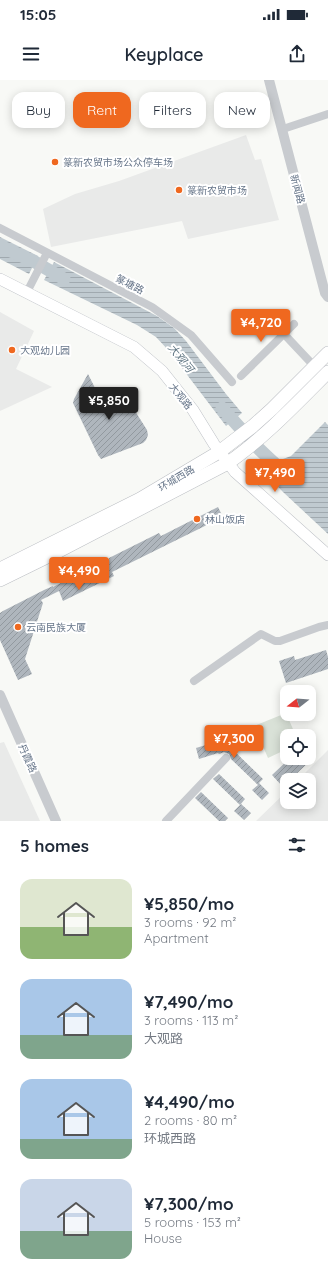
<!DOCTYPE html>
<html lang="en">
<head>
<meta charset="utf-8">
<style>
	body { margin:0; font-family:Quicksand,"Noto Sans SC",sans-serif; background:#f2f2f3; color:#1f2937; height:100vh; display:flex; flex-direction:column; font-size:15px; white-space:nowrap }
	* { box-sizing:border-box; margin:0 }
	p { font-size:13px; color:#747a83 }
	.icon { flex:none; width:22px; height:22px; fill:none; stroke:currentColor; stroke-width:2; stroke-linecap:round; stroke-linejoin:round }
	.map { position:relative; height:741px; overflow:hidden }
	.sheet { display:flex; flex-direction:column; background:#fff; flex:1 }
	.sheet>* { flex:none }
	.top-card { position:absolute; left:12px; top:12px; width:304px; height:36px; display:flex; gap:8px }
	.needle { width:26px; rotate:253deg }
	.fabs { position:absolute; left:280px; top:605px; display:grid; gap:8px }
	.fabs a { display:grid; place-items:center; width:36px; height:36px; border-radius:8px; background:#fff; box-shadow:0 2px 10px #0003; font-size:20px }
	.price { position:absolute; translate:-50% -34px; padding:0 9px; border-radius:4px; background:#ef681f; color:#fff; font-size:13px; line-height:26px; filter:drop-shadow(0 1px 2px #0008) }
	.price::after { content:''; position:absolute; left:50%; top:24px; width:12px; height:9px; margin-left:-6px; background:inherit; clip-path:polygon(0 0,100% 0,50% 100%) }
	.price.selected { background:#222; color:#fff }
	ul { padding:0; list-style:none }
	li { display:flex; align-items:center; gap:12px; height:100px; padding:0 20px }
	li span { display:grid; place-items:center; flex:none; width:112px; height:80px; border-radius:12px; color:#555 }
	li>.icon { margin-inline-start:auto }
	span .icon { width:48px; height:48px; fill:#fffc; stroke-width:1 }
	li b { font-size:17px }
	h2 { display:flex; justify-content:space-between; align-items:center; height:48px; padding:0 20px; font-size:17px }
	.chip { padding:0 14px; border-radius:12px; background:#fff; box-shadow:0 2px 10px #0003; font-size:14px; line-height:36px }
	.chip.selected { background:#ef681f; color:#fff }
	.status { display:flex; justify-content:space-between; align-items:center; height:28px; padding:0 20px; background:#fff; direction:ltr }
	.status svg { height:11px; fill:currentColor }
	header { display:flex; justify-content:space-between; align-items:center; height:52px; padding:0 20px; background:#fff; font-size:18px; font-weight:600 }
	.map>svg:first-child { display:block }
	.built { fill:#e9eae9 }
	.green { fill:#d9e1d7 }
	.water { fill:url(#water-rules) }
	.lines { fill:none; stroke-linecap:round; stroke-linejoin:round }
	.river { stroke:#c0cad0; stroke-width:13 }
	.building { fill:url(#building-hatch) }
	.secondary-casing { stroke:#bdc0c6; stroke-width:12 }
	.primary-casing { stroke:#bbbec3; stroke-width:14 }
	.minor { stroke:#c8cbcf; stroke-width:8 }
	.tertiary { stroke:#c8cbcf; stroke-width:10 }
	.secondary { stroke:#fff; stroke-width:11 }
	.primary { stroke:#fff; stroke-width:13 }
	.poi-dot { fill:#ef681f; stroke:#fff; stroke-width:1.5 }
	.labels { text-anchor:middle; stroke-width:4; stroke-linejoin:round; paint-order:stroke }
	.poi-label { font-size:10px; fill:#667589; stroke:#fff; text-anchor:start }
	.street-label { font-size:10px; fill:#667589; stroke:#fff }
	.water-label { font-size:11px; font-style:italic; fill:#627784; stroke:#fff }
</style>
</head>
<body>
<div class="status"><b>15:05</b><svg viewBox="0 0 49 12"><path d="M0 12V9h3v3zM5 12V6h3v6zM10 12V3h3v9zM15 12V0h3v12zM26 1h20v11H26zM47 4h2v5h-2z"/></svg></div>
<header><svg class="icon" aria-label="menu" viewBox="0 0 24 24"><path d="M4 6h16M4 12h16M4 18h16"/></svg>Keyplace<svg class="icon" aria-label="share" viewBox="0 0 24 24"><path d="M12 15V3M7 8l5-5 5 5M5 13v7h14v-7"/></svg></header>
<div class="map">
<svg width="328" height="741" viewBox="0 0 328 741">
	<defs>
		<pattern id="water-rules" width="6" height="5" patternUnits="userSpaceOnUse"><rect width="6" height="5" fill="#c0cad0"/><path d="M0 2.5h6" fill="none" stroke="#a0a9af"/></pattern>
		<pattern id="building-hatch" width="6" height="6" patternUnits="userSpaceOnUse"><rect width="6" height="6" fill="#afb6bd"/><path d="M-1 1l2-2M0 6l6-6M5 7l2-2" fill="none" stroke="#92999f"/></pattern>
	</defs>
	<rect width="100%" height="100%" fill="#f8f9f6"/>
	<g class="built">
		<polygon points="246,55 255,80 261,79 279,140 188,159 182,141 51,167 43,129 75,114 119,101"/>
		<polygon points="0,232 34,251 16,289 52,307 0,331"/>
		<polygon points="4,662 40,741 0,741 0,663"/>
		<polygon points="328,670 328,741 256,741 287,711 287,722 309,722 309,700 298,700"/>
	</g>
	<polygon class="green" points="286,633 296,656 287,656 287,669 268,678 254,646"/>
	<g class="water">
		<polygon points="0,157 38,176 29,194 0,179"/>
		<polygon points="54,182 157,236 174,248 186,261 226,314 242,333 226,346 169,271 156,257 137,245 44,200"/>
		<polygon points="325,342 328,345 328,454 283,412 256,384 271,372 279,379 283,379 291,376"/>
	</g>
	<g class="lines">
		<g class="river">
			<polyline points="0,166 35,182 64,199"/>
			<polyline points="222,328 258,368 279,388"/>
		</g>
	</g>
	<g class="building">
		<polygon points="88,294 105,328 113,316 118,315 124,317 135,331 147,350 148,355 146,360 143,363 101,379 98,375 73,323 74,319"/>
		<polygon points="218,427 223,437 112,492 114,496 63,521 59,511 41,520 43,523 25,579 32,594 18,600 0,560 0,533 3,531 44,510 53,506 53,507 109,479 109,478 159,453 161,456"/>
		<polygon points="326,570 328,577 328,589 286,603 279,581 294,576 295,580"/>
		<polygon points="242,653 246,663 232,669 263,699 259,703 269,713 262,720 252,710 258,705 231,679 229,674 224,672 219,674 218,673 199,679 196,668 209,664 210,666"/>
		<polygon points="290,678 313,678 290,700 287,700 287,703 283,707 272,695"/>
		<polygon points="219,694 245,719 240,725 213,699"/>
		<polygon points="201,712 228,738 225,741 219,741 195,718"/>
		<polygon points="241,724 251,733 244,740 234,731"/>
	</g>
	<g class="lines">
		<g class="secondary-casing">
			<polyline id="secondary" points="0,199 134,267 162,291 193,330 214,364 235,392 328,475"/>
		</g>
		<g class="primary-casing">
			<g id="primary">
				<polyline points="0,489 140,419 219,372 253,346 272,329 328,273"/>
				<path d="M0,500L55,473L228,383C265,357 296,324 328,292"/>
			</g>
		</g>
		<g class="minor">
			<polyline points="283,49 328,34"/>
			<polyline points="0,148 152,227 191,255 232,302"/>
			<polyline points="27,212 47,173"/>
			<polyline points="284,254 315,287"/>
			<polyline points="241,296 294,244"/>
			<polyline points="194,601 261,554 275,561 280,561 319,547 328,545"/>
			<polyline points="166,741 226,678"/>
		</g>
		<g class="tertiary">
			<polyline points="269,0 325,213 328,217"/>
			<polyline points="0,615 56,741"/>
		</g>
		<use href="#secondary" class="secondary"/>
		<use href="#primary" class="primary"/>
	</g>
	<g class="poi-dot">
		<circle cx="55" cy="82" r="4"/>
		<circle cx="179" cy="110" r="4"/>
		<circle cx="12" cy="270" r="4"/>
		<circle cx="197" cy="439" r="4"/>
		<circle cx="18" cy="547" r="4"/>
	</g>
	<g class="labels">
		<g class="poi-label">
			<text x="63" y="86">篆新农贸市场公众停车场</text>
			<text x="187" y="114">篆新农贸市场</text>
			<text x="20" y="274">大观幼儿园</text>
			<text x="205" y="443">林山饭店</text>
			<text x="26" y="551">云南民族大厦</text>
		</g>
		<g class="street-label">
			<text transform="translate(298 109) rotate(75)" y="4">新闻路</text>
			<text transform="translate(130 204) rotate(27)" y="4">篆塘路</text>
			<text transform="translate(181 316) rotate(51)" y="4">大观路</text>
			<text transform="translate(176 398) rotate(-31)" y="4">环城西路</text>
			<text transform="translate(28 678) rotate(66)" y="4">丹霞路</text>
		</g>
		<g class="water-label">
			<text transform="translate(181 278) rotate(51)" y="4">大观河</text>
		</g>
	</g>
</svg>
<div class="fabs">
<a><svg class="needle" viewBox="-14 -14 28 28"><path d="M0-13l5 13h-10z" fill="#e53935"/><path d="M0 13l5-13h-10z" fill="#747a83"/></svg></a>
<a><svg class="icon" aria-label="locate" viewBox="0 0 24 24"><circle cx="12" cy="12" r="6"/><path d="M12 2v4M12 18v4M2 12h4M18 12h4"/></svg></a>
<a><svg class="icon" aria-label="layers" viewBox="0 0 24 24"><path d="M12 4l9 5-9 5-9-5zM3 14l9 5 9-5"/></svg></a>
</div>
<b class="price" style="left:261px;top:263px">¥4,720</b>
<b class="price selected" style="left:109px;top:341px">¥5,850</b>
<b class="price" style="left:275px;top:413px">¥7,490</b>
<b class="price" style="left:79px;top:511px">¥4,490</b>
<b class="price" style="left:234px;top:679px">¥7,300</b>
<div class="top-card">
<a class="chip">Buy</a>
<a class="chip selected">Rent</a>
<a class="chip">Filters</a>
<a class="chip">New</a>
</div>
</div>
<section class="sheet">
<h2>5 homes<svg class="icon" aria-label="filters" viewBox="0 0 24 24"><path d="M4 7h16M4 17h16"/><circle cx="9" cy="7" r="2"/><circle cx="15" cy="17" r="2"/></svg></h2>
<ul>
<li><span style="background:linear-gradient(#dfe7d0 60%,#8fb573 0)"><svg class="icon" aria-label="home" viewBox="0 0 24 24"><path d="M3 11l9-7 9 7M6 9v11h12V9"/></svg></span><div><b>¥5,850/mo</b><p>3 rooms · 92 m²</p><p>Apartment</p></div></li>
<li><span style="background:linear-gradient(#a9c7e8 70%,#7fa58c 0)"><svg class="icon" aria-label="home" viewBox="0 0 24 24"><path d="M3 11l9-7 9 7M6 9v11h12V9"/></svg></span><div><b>¥7,490/mo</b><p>3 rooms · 113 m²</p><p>大观路</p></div></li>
<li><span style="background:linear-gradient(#a9c7e8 75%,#7fa58c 0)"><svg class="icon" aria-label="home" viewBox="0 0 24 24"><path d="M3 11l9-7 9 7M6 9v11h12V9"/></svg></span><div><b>¥4,490/mo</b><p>2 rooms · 80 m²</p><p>环城西路</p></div></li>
<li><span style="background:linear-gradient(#c9d6e8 65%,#7fa58c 0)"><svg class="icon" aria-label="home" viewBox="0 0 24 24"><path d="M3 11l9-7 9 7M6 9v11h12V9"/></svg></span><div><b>¥7,300/mo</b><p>5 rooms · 153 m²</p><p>House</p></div></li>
</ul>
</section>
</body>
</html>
